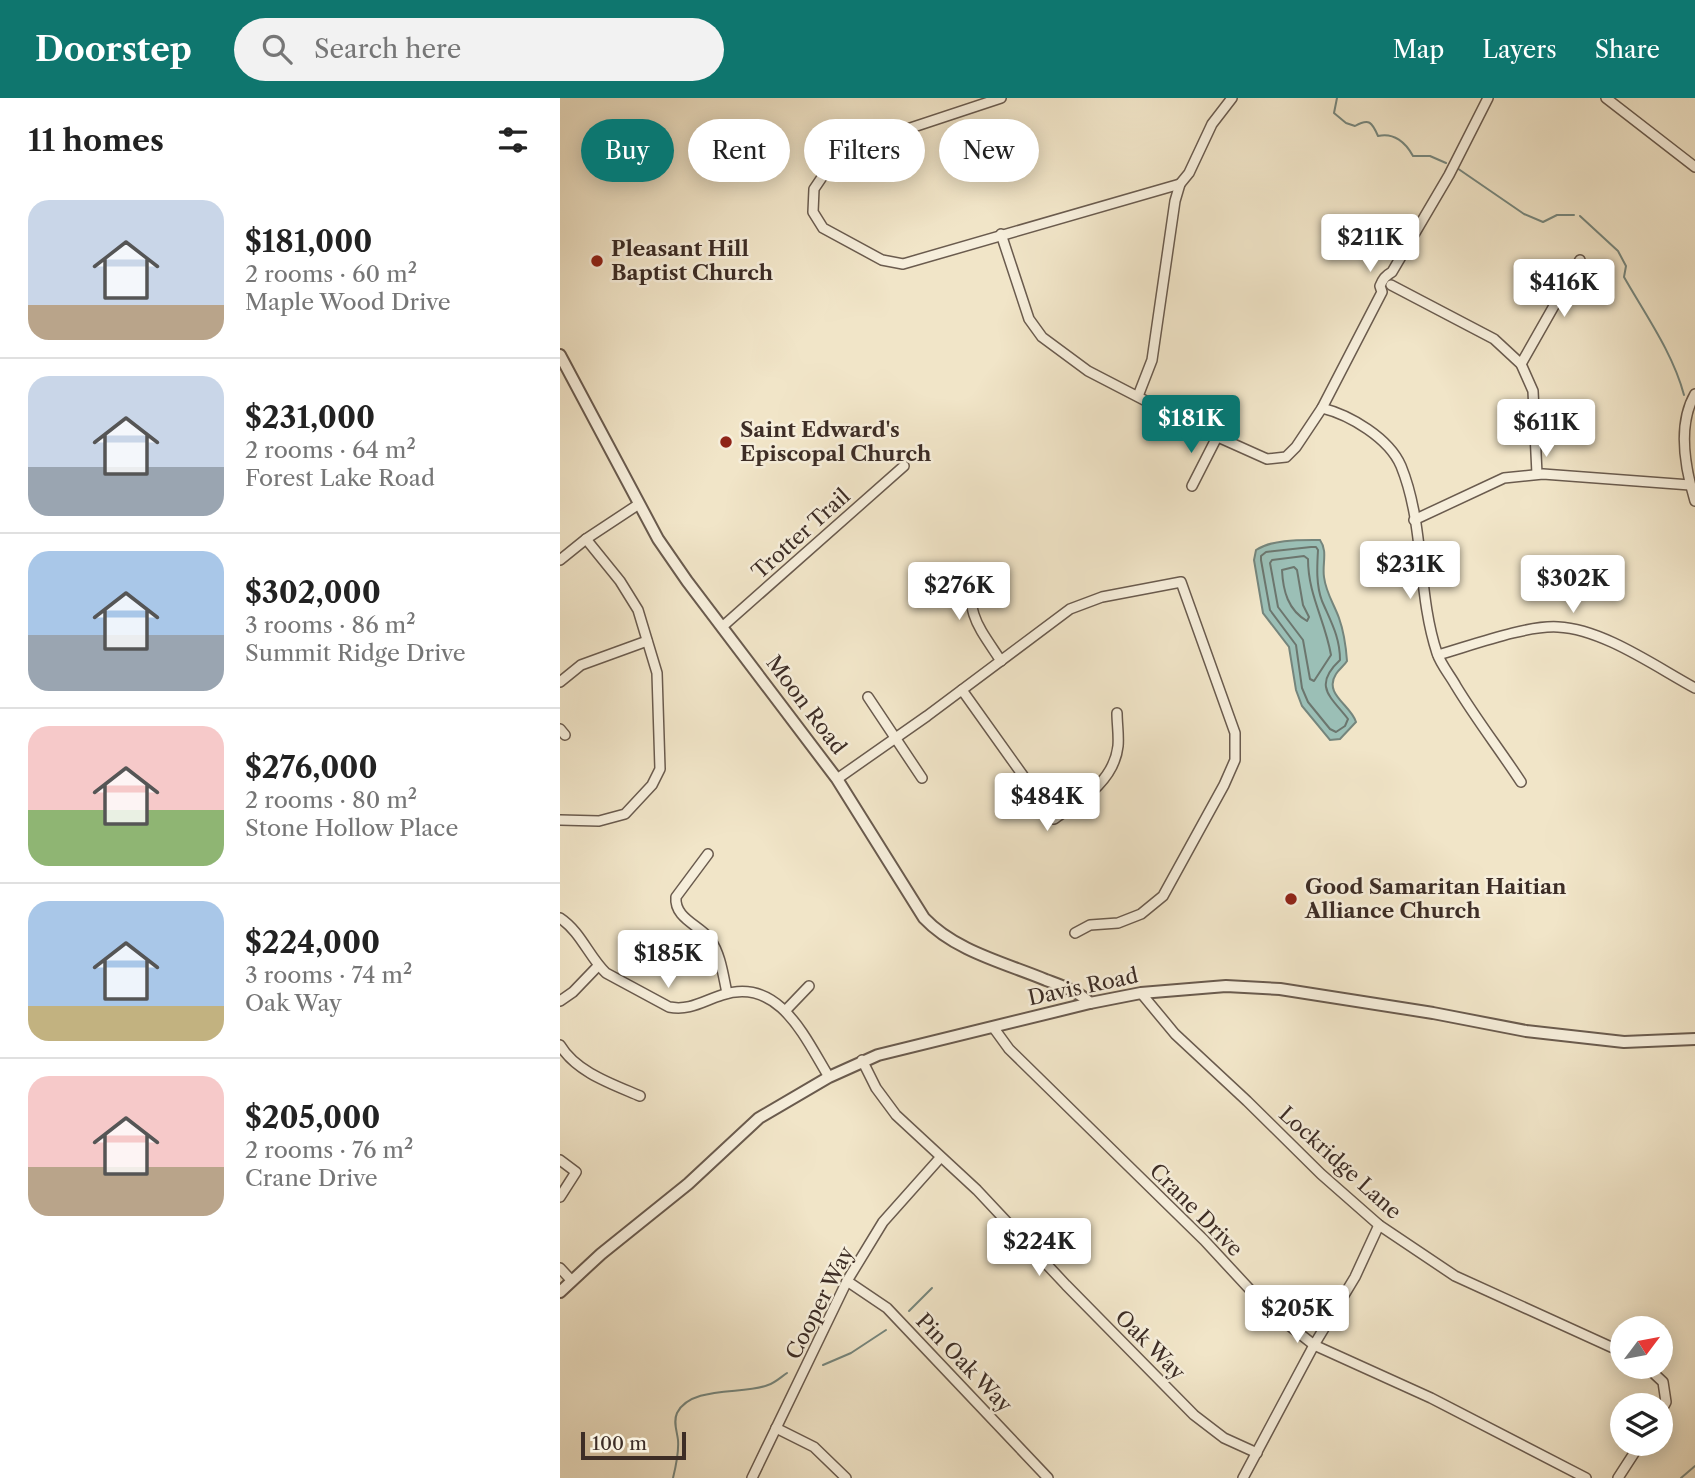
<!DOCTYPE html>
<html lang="en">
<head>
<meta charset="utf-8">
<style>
	body { margin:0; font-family:"Libre Caslon Text",serif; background:#f2f2f2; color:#222; height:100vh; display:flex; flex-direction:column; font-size:26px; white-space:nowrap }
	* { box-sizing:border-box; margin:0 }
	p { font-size:23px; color:#767676 }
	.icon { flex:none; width:38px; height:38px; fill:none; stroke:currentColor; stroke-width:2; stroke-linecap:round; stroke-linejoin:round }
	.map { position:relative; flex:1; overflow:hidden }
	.drawer { display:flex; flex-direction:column; background:#fff; width:560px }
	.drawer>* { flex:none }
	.hud { position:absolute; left:21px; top:21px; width:665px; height:63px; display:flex; gap:14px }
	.needle { width:46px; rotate:58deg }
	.fabs { position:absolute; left:1050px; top:1218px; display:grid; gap:14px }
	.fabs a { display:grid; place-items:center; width:63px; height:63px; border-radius:50%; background:#fff; box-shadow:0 4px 18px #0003; font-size:35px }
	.scale { position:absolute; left:21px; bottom:18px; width:105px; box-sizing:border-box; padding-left:7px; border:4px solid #3d2d26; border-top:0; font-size:19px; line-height:24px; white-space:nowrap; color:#3d2d26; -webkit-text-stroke:5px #f6eedb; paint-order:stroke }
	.price { position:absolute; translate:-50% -60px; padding:0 16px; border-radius:7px; background:#fff; color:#222; font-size:23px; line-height:46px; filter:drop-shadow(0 2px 4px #0008) }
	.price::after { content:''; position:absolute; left:50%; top:42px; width:21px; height:16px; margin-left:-10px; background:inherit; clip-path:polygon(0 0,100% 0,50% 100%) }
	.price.on { background:#0f766e; color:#fff }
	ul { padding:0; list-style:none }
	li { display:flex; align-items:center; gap:21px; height:175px; padding:0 28px }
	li+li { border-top:2px solid #e0e0e0 }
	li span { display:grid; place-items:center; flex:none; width:196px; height:140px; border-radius:21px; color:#555 }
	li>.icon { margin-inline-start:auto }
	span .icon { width:84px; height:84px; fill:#fffc; stroke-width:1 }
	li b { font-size:30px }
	h2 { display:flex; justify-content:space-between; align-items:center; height:84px; padding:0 28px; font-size:30px }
	.pill { padding:0 24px; border-radius:32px; background:#fff; box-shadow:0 4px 18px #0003; font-size:24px; line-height:63px }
	.pill.on { background:#0f766e; color:#fff }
	header { display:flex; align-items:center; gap:42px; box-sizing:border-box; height:98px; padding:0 35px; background:#0f766e; color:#fff }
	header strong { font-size:33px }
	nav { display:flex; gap:38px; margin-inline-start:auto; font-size:24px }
	.search { width:490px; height:63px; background:#f2f2f2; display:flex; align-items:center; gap:18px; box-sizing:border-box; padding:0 24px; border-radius:38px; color:#767676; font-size:26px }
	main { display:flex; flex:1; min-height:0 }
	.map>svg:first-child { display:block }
	.water { fill:#9bbfb6; stroke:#75857c; stroke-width:2 }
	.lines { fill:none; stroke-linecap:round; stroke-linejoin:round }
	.shore { stroke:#6c766e; stroke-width:2 }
	.stream { stroke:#75857c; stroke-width:2 }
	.minor-casing { stroke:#6a5b4e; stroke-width:12 }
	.tertiary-casing { stroke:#6a5b4e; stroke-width:14 }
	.minor { stroke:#f6eedb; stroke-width:9 }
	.tertiary { stroke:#f6eedb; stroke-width:10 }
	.poi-dot { fill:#8f2418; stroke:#f6eedb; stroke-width:2.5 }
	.labels { text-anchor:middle; stroke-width:5; stroke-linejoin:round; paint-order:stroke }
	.poi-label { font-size:21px; font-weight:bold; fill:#3d2d26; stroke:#f6eedb; text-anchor:start }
	.street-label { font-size:21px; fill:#3d2d26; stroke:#f6eedb }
</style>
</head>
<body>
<header>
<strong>Doorstep</strong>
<div class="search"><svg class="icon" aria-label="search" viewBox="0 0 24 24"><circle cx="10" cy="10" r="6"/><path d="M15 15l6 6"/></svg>Search here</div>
<nav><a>Map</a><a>Layers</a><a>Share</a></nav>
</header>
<main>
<section class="drawer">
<h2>11 homes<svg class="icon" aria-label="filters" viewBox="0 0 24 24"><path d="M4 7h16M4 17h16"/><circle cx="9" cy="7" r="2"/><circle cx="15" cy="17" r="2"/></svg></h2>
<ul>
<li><span style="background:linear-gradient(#c9d6e8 75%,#b9a48a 0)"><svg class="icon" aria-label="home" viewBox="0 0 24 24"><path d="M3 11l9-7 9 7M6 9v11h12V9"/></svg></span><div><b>$181,000</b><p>2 rooms · 60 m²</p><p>Maple Wood Drive</p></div></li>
<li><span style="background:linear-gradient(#c9d6e8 65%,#9aa5b1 0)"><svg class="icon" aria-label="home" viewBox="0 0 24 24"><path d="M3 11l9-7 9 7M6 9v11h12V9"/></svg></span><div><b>$231,000</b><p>2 rooms · 64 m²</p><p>Forest Lake Road</p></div></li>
<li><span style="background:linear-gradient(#a9c7e8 60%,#9aa5b1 0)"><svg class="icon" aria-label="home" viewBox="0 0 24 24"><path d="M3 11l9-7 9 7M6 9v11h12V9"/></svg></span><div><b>$302,000</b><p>3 rooms · 86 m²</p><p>Summit Ridge Drive</p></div></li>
<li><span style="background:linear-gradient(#f6c9c9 60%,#8fb573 0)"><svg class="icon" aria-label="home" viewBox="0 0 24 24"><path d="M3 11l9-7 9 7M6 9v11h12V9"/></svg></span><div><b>$276,000</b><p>2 rooms · 80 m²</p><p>Stone Hollow Place</p></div></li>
<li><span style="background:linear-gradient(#a9c7e8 75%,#c2b280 0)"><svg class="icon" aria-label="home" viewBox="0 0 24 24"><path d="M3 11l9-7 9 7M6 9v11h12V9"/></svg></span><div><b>$224,000</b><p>3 rooms · 74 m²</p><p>Oak Way</p></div></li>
<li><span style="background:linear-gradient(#f6c9c9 65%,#b9a48a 0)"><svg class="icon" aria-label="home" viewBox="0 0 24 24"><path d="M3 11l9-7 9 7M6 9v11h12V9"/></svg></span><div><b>$205,000</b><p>2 rooms · 76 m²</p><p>Crane Drive</p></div></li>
</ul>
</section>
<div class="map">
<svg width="1135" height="1380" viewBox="0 0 1135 1380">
	<rect width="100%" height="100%" fill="#f1e5c8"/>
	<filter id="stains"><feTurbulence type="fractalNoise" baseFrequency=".00286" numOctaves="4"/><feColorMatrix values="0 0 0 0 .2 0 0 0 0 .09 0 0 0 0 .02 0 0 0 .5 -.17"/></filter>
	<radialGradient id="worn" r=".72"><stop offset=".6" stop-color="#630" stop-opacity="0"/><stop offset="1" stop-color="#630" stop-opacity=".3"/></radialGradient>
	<path class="water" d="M760,442C768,453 762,466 764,479C766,495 774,506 779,520C784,534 786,549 787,563C784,568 779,571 776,576C763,596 791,607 796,624L780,641L770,642L742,608L736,592L729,549L703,515L694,462L696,452C713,441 740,442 760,442Z"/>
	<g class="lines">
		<g class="shore">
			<path d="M751,449H756L758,452C757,469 756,487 762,503C771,524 780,539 780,562C752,588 771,599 788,621L785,628L776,634L770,631L748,604L742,590L736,547L710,512L701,462V458L706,454Z"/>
			<path d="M744,458L748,461C748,497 765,522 771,557L754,583L750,581L743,542L718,509L710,465L712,462Z"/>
			<path d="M734,469L737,472L743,507L749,519L747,523C728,512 723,493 722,472Z"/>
		</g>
		<g class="stream">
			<path d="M777,0L774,15L786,25L795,28C809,20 812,24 818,38C834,34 846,45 853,58H870L886,65"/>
			<polyline points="897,70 964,116 983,124 997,117 1014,117"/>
			<path d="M1020,118L1058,153L1066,168L1064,179C1085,216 1113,255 1124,297"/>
			<polyline points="349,1213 372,1190"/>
			<polyline points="263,1267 291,1255 326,1232"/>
			<path d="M113,1380C116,1368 119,1355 118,1342C117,1333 113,1324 117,1315C131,1287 184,1297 208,1287C215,1285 221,1279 227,1275"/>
			<polyline points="1121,1380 1135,1368"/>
		</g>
		<g class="minor-casing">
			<g id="minor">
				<polyline points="441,0 293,49 275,60 254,91 253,114 263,130 322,162 343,166 620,86"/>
				<polyline points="1046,0 1135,69"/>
				<path d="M441,136L469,221L482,239L528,273L640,331L707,361L726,359L736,349L762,310L822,194L820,188C823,181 825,178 832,174L889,77L928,0"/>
				<polyline points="831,187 934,241 961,266 973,293 977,376"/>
				<polyline points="961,266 1020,162"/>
				<path d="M1135,296C1117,327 1125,370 1135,403"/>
				<polyline points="578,298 592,262 615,103 620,86 629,75 652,26 672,0"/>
				<path d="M762,310C790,317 829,340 841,368C865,427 857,495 877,555C881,567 890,577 896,588C916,621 940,652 961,684"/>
				<polyline points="632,388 657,339"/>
				<polyline points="854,422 944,380 983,376 1130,387"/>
				<polyline points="0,462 26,441 79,406"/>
				<path d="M412,471C407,518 416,525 441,563"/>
				<polyline points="162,529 344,368"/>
				<path d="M878,557C910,548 966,527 998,529C1043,531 1096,569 1135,590"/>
				<polyline points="0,584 21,567 87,543"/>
				<path d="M402,592L494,721C520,703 554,684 558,648C559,637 557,626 557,615"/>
				<polyline points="308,599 362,680"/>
				<polyline points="0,631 5,637"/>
				<polyline points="277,681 367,618 510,511 542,499 621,484 675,635 675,662 664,687 603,798 581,816 558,825 530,827 515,835"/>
				<polyline points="0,722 39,723 65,716 92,687 100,671 97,575 78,512 60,483 26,441"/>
				<path d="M148,756L116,799C114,820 139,827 150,841C161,857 163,877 167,895"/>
				<path d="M0,820C21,834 29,859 46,875L109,909C130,913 143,903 162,897C219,878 245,940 269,979"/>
				<polyline points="581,895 615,936 687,1003 761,1076 819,1127 895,1178 1062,1254"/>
				<polyline points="0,903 13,894 38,868"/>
				<polyline points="226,912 249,888"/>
				<polyline points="433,929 449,951 644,1142 707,1210 754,1247 871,1300 1026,1380"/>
				<path d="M0,947C16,974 52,986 80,998"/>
				<polyline points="302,962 316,990 336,1017 417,1092 506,1187 634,1317 664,1340 697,1355"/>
				<polyline points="0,1062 16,1074 0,1099"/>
				<polyline points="0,1170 12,1183"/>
				<polyline points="287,1183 327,1210 488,1380"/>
				<polyline points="1087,1269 1103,1284 1106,1304 1101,1313"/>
				<polyline points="216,1330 254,1349 286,1380"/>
				<polyline points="192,1380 287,1183 323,1124 380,1060"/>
				<polyline points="683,1380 754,1247 795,1179 819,1127"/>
				<polyline points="1058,1380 1080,1346"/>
			</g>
		</g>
		<g class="tertiary-casing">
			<g id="tertiary">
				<path d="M0,257L98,441L127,483L277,681L364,820C395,853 445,865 486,882C502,888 518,893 530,905"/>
				<polyline points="0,1194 41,1156 128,1086 199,1020 269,979 318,957 530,905 581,895 666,888 720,891 873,915 966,933 1064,944 1135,941"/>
			</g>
		</g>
		<use href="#minor" class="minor"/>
		<use href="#tertiary" class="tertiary"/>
	</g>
	<g class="poi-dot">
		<circle cx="37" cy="163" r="7"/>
		<circle cx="166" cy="344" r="7"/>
		<circle cx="731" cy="801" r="7"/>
	</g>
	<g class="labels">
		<g class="poi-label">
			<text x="51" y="158">Pleasant Hill<tspan x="51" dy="24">Baptist Church</tspan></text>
			<text x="180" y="339">Saint Edward's<tspan x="180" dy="24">Episcopal Church</tspan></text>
			<text x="745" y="796">Good Samaritan Haitian<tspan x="745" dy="24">Alliance Church</tspan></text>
		</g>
		<g class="street-label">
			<text transform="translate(241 436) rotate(-42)" y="7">Trotter Trail</text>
			<text transform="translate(246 607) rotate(53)" y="7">Moon Road</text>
			<text transform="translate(523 889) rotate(-12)" y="7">Davis Road</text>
			<text transform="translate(780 1065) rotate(42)" y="7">Lockridge Lane</text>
			<text transform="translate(636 1112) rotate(45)" y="7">Crane Drive</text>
			<text transform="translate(260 1205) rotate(-63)" y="7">Cooper Way</text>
			<text transform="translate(590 1247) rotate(45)" y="7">Oak Way</text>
			<text transform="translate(404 1265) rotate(46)" y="7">Pin Oak Way</text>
		</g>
	</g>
	<rect width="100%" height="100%" filter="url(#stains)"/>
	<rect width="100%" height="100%" fill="url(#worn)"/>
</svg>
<div class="fabs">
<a><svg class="needle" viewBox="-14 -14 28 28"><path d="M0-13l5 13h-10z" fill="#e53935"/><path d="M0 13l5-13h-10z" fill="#767676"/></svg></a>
<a><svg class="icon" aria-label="layers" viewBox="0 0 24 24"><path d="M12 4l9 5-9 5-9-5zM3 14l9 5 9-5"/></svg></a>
</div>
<div class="scale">100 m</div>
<b class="price" style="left:810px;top:176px">$211K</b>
<b class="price" style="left:1004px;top:221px">$416K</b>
<b class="price on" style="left:631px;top:357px">$181K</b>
<b class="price" style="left:986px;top:361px">$611K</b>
<b class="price" style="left:850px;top:503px">$231K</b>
<b class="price" style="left:1013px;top:517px">$302K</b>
<b class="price" style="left:399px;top:524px">$276K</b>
<b class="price" style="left:487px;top:735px">$484K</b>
<b class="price" style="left:108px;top:892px">$185K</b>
<b class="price" style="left:479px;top:1180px">$224K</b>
<b class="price" style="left:737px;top:1247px">$205K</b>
<div class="hud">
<a class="pill on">Buy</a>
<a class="pill">Rent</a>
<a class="pill">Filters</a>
<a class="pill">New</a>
</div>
</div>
</main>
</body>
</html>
